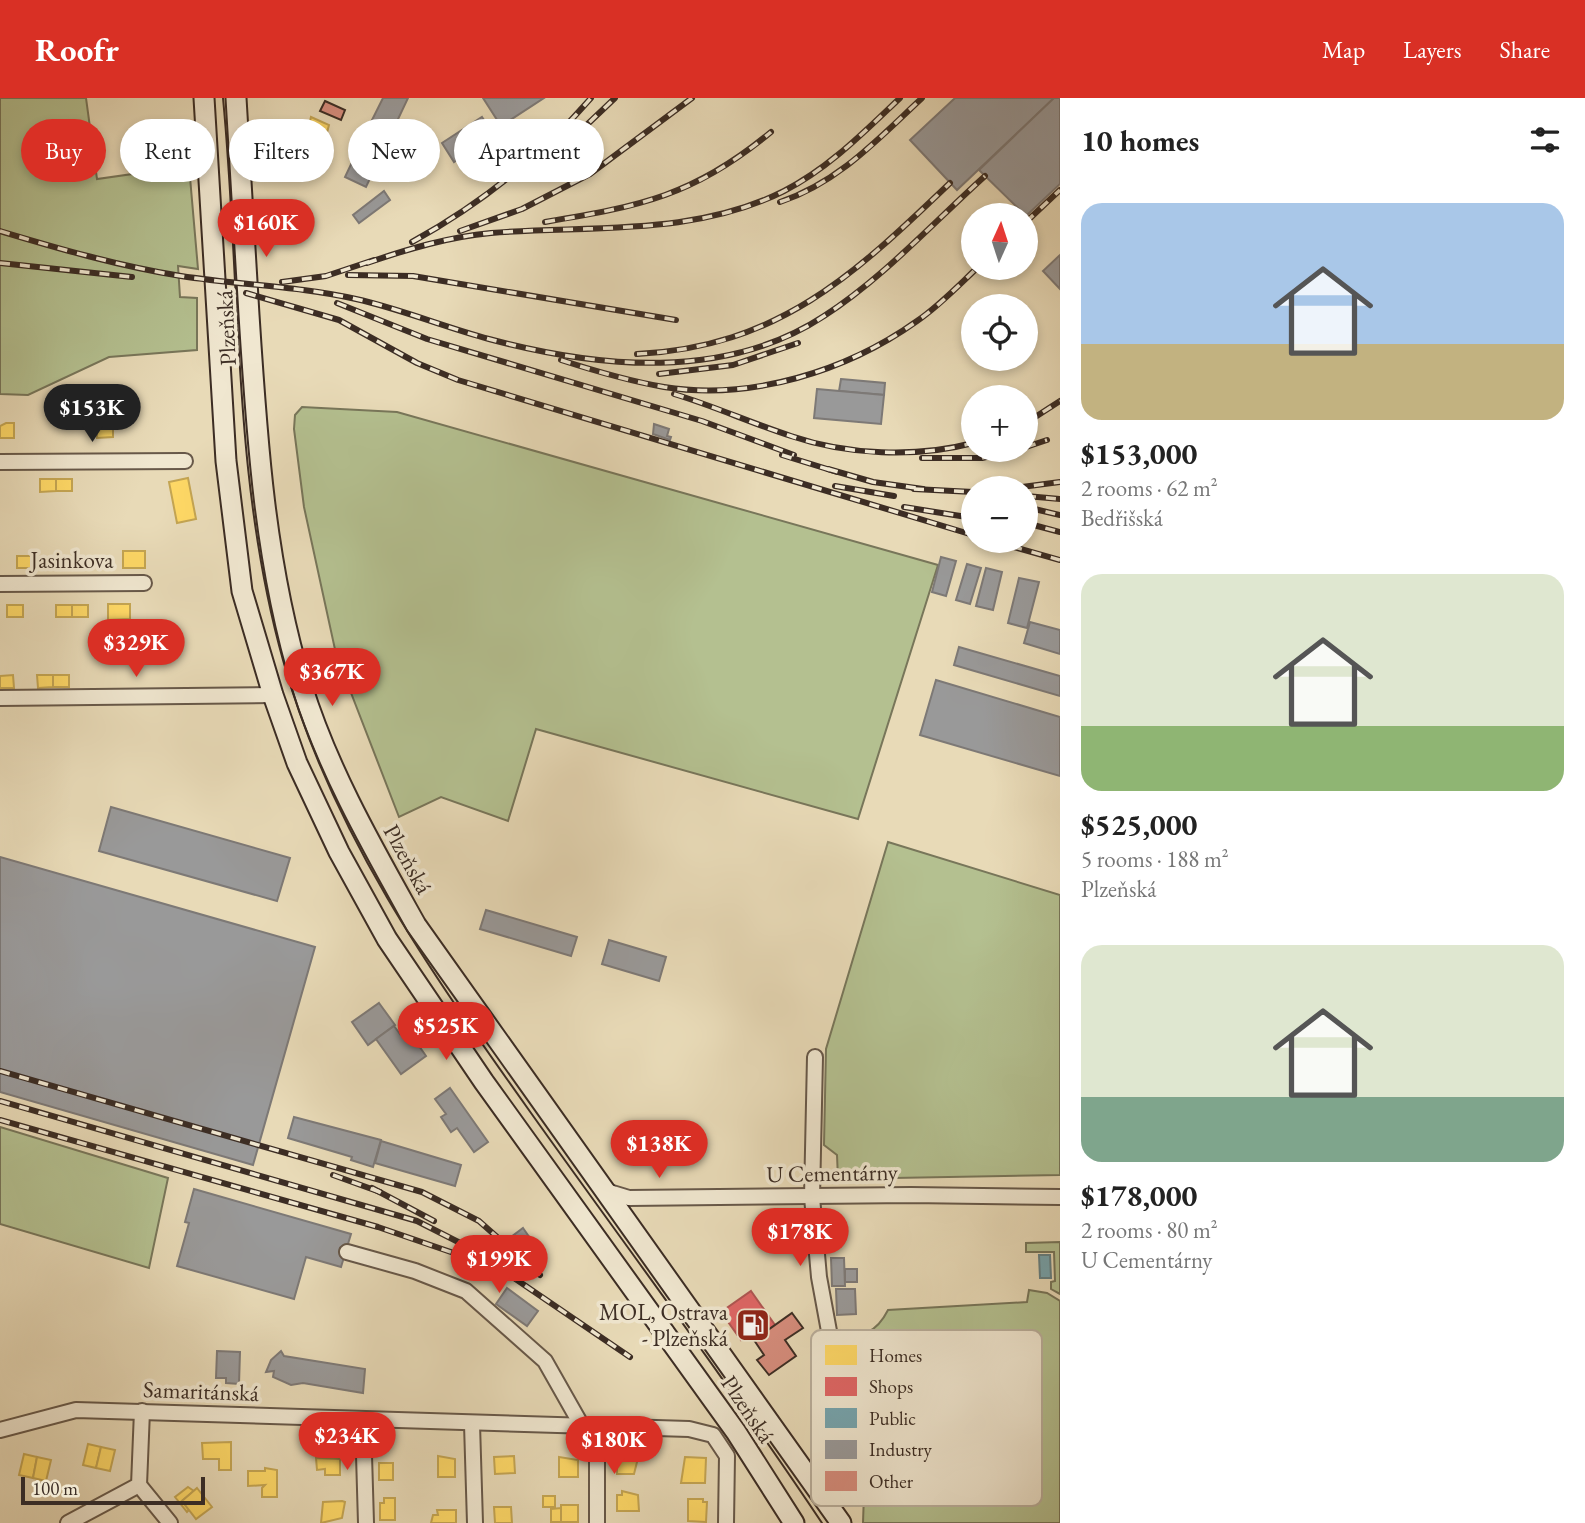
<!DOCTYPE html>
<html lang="en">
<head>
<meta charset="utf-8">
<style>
	body { margin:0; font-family:"EB Garamond",serif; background:#f6f6f6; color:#222; height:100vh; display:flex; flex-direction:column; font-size:26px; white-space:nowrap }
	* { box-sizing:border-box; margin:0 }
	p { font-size:23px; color:#767676 }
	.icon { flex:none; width:38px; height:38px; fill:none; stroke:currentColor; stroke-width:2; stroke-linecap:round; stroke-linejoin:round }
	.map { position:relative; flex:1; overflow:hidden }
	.details { display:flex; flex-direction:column; background:#fff; width:525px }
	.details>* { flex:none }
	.banner { position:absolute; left:21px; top:21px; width:665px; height:63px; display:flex; gap:14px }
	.needle { width:46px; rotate:3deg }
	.fabs { position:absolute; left:961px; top:105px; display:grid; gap:14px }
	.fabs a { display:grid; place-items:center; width:77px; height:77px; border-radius:50%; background:#fff; box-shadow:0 4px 10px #0003; font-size:35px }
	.scale { position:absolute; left:21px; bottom:18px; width:184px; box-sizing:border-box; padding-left:7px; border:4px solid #3c2d24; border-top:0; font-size:19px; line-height:24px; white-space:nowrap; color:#3c2d24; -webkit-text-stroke:5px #f0e7d0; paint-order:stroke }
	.price { position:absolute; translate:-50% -60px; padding:0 16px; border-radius:24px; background:#d93025; color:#fff; font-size:23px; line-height:46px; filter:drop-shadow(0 2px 4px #0008) }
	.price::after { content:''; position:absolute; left:50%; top:42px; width:21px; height:16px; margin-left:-10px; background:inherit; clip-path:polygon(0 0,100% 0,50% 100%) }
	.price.active { background:#222; color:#fff }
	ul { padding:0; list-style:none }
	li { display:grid; align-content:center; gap:14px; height:371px; padding:0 21px }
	li span { display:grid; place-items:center; height:217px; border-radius:21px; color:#555 }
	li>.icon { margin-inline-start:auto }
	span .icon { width:126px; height:126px; fill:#fffc; stroke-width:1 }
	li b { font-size:30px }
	h2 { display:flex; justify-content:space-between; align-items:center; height:84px; padding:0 21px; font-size:30px }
	.chip { padding:0 24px; border-radius:32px; background:#fff; box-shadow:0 4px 10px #0003; font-size:24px; line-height:63px }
	.chip.active { background:#d93025; color:#fff }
	header { display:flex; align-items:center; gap:42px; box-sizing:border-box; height:98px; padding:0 35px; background:#d93025; color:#fff }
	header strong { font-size:33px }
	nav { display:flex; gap:38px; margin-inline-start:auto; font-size:24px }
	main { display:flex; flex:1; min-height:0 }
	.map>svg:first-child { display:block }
	.green { fill:#b4c090; stroke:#78765a; stroke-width:2 }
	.homes { fill:#ffd966; stroke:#c4a552; stroke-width:2 }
	.shops { fill:#e06666; stroke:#af5552; stroke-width:2 }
	.public { fill:#76a5af; stroke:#658185; stroke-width:2 }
	.industry { fill:#999; stroke:#7d7976; stroke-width:2 }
	.building { fill:#d78d7d; stroke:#3c2d24; stroke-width:2 }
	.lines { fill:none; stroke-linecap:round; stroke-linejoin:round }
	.street-casing { stroke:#675849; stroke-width:18 }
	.secondary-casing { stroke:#3c2d24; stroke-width:23 }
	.street { stroke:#f0e7d0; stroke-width:14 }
	.secondary { stroke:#f0e7d0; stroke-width:19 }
	.tram { stroke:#3c2d24; stroke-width:2 }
	.rail-casing { stroke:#3c2d24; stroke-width:6 }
	.rail { stroke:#f0e7d0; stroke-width:3.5; stroke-dasharray:10; stroke-linecap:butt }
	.labels { text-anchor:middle; stroke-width:7; stroke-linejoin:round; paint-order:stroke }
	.street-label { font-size:23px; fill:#3c2d24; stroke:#f0e7d0 }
	.poi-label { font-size:23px; fill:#3c2d24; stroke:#f0e7d0; text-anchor:end }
	.key { fill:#f0e7d0; stroke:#baaf9c; stroke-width:2 }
	.key-label { font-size:19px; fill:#3c2d24 }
</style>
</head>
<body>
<header>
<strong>Roofr</strong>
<nav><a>Map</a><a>Layers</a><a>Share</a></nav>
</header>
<main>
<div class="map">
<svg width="1060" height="1425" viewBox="0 0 1060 1425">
	<rect width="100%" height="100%" fill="#e8dab7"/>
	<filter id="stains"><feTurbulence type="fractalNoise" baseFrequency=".00286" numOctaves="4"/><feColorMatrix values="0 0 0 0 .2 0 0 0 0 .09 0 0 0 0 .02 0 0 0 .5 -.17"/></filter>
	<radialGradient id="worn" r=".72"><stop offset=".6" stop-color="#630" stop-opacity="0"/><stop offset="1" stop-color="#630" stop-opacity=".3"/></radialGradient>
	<g class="green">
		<polygon points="0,0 86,0 97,81 189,68 198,171 178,168 180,199 197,200 197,252 109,259 28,297 0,296"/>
		<polygon points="302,309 397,314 938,467 858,721 536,631 508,723 441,699 399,719 336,556 304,409 294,331 295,317"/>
		<polygon points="888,744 1060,797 1060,1077 838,1081 837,1057 824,1047 826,951"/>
		<polygon points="0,1029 168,1080 149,1170 0,1126"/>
		<polygon points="1060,1144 1060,1196 1051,1191 1051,1184 1055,1183 1054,1154 1026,1154 1026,1145"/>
		<path d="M1029,1192L1047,1195L1060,1203V1425H863L865,1366L860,1336H855L838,1240C862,1238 876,1236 888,1212L1027,1204Z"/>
	</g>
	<g class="homes">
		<polygon points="311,19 329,27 324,46 306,40"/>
		<polygon points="6,325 14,325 14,340 0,340 0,328"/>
		<polygon points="97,327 113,327 113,339 97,340"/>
		<polygon points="188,380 196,421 177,425 169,384"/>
		<polygon points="40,381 56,381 56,393 40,394"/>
		<rect x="56" y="381" width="16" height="12"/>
		<rect x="123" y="453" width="22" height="17"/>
		<rect x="17" y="458" width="17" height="12"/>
		<rect x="59" y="458" width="16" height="12"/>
		<rect x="75" y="458" width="16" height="12"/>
		<polygon points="108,506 130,506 130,521 108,522"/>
		<rect x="7" y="507" width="16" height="12"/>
		<rect x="56" y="507" width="16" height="12"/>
		<rect x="72" y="507" width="16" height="12"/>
		<polygon points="13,577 14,590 0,590 0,578"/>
		<polygon points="37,577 53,577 53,589 38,590"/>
		<rect x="53" y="577" width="16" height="12"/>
		<polygon points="231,1344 231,1372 219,1372 219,1361 203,1361 202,1345"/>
		<polygon points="88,1346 101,1349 96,1370 83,1367"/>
		<polygon points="101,1349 115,1352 110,1373 96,1370"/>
		<polygon points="24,1356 37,1359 33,1380 19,1377"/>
		<polygon points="617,1357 638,1360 634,1376 617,1376"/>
		<polygon points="438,1358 455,1361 455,1379 438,1379"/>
		<polygon points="514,1358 515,1375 495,1376 494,1359"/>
		<polygon points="37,1359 51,1362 46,1383 33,1380"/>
		<polygon points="559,1359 578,1362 578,1379 559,1379"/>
		<polygon points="685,1359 706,1360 705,1385 681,1385"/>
		<polygon points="316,1360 340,1361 340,1377 325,1377 325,1371 317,1372"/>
		<rect x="379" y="1365" width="14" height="17"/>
		<polygon points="265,1370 277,1372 277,1399 262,1399 262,1390 265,1387 248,1388 248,1373 265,1373"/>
		<polygon points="188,1389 194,1393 182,1403 189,1412 187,1414 175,1399"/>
		<polygon points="197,1390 212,1409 196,1421 182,1403"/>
		<polygon points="622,1393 638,1397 639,1413 617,1413 617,1397 622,1397"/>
		<rect x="543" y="1398" width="12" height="11"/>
		<polygon points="384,1400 395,1400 395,1422 380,1422 380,1405 384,1405"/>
		<polygon points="688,1401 703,1401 703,1404 707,1404 706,1424 688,1423"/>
		<polygon points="342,1403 345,1404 342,1420 321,1425 323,1404"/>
		<rect x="561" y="1407" width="17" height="17"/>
		<polygon points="494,1409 511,1409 512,1425 495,1425"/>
		<polygon points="561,1410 561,1424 551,1424 551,1411"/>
		<polygon points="437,1412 456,1412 456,1425 431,1425 433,1417 438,1417"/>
	</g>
	<polygon class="shops" points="751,1193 775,1227 754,1242 749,1236 741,1242 721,1214"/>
	<polygon class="public" points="1039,1157 1050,1157 1051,1180 1040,1180"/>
	<g class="industry">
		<polygon points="383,0 408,0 392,34 371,24"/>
		<polygon points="483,0 544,0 501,28"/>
		<polygon points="955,0 1054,0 957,92 910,42"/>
		<polygon points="1054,0 1060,0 1060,86 1026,118 979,72"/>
		<polygon points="482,19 494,37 454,64 442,45"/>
		<polygon points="371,24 392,34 366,89 345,79"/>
		<polygon points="384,93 390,102 359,125 353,117"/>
		<polygon points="1060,157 1060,191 1043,173"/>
		<polygon points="841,281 885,285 884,297 839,293"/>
		<polygon points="817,291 884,297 881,326 814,320"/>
		<polygon points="654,326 669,331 667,338 671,339 670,342 653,336"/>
		<polygon points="941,459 956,463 946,498 932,494"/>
		<polygon points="967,466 981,470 970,506 956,502"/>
		<polygon points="986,470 1002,474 993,512 976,508"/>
		<polygon points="1019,480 1039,484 1027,530 1008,525"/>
		<polygon points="1030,524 1060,532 1060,556 1024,545"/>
		<polygon points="959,549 1060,578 1060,598 954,567"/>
		<polygon points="936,582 1060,619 1060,678 920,637"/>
		<polygon points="111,709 290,760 277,803 99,753"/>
		<polygon points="0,759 315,849 253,1067 0,994"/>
		<polygon points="486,812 577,839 571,858 480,831"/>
		<polygon points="609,842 666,859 659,883 602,866"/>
		<polygon points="379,905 395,927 368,947 352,924"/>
		<polygon points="394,928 400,936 407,931 426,958 401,976 376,941"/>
		<polygon points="450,990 488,1044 474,1054 457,1030 451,1034 441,1019 446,1016 435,1001"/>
		<polygon points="294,1019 381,1042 373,1069 351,1062 352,1059 288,1040"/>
		<polygon points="381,1043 461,1067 455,1088 375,1065"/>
		<polygon points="194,1091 351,1136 341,1169 306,1159 294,1201 177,1168 189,1125 185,1124"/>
		<polygon points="523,1130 532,1143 508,1160 499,1148"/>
		<polygon points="831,1160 844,1160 845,1188 832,1188"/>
		<rect x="845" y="1171" width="12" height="13"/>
		<polygon points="507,1190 538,1213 527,1228 496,1206"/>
		<polygon points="836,1191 855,1191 856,1216 837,1217"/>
		<polygon points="217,1253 240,1254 239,1286 226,1285 226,1280 216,1280"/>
		<polygon points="281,1253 284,1258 365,1271 363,1295 303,1285 291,1287 273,1279 274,1273 266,1274 271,1262"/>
	</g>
	<g class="building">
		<polygon points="325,3 345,12 341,22 320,13"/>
		<polygon points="305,41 323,46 317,69 298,64"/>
		<polygon points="792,1215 803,1230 785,1242 796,1258 769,1277 757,1262 764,1257 754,1242"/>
	</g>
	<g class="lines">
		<g class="street-casing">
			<g id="street">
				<polyline points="0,364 185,363"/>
				<polyline points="0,486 144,485"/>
				<polyline points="0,600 273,597"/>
				<polyline points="815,959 812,1099 819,1179 855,1374"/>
				<polyline points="606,1093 629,1100 911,1097 1060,1099"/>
				<polyline points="347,1154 415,1173 466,1193 545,1263 583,1330"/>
				<polyline points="363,1323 366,1425"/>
				<polyline points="472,1326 475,1425"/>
				<polyline points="597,1330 597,1425"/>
				<polyline points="0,1332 76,1312 689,1331 713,1337 727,1358 726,1425"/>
				<polyline points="139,1387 170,1425"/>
				<polyline points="68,1425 139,1387 142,1313"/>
			</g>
		</g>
		<g class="secondary-casing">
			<g id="secondary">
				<polyline points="204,0 226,363 242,493 273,597 297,665 339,754 387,841 484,984 736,1334 794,1425"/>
				<path d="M236,0C240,72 245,144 249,217C257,342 265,467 302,588C328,672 373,750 416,827L841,1425"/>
			</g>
		</g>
		<use href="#street" class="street"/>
		<use href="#secondary" class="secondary"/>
		<path class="tram" d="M223,0C241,187 232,380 283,562C330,732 430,873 531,1015C628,1151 729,1286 822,1425"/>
		<g class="rail-casing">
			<g id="rail">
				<polyline points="575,38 615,0"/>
				<polyline points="509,69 531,46"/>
				<path d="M780,104C839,84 878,41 922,0"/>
				<path d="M545,124C641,108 694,98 771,34"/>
				<polyline points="1026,124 1060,92"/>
				<path d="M0,133C60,151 119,168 181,178C239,187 298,188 356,201C401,211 444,229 489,241C598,270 725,283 824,218C883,180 933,125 985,78"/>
				<polyline points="460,133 522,111 590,76 692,0"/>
				<path d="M412,144C479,107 541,58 591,0"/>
				<polyline points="0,165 132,179"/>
				<path d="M367,165C408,151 448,139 491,135C589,127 693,139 784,93C829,70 864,34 900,0"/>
				<polyline points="348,177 413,178 676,222"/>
				<polyline points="282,184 326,178 374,162"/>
				<polyline points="246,195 339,222 417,265 458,282 973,437"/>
				<polyline points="337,205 427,241 702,323 794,357"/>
				<path d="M637,256C778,249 854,177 950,85"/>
				<path d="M561,262C595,273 629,283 664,289C751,303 847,273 917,223C939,208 958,188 977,170"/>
				<polyline points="659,276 733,267 798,245"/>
				<path d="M674,296C714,308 751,325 791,338C847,357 916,360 973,345"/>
				<polyline points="1026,325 1060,303"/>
				<polyline points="1026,349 1047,342"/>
				<polyline points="782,357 837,374"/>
				<polyline points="922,360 982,360 1016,352"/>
				<polyline points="828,371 873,384 923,391"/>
				<polyline points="835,388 894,398"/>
				<polyline points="1014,390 1060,384"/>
				<polyline points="914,391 973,394"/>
				<polyline points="1026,398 1060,401"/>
				<polyline points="904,409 973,420"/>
				<polyline points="1026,409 1060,417"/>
				<polyline points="1026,425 1060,434"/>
				<polyline points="993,443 1060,462"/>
				<polyline points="0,973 422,1094 479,1123 540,1177"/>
				<polyline points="0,1003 417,1123 470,1150 630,1259"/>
				<polyline points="0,1022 378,1129 480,1164"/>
				<polyline points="333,1077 380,1094"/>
				<polyline points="372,1090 434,1123"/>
			</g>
		</g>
		<use href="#rail" class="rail"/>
	</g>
	<defs>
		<g id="fuel-square" transform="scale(1.75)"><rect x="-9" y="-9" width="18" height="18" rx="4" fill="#8f2418" stroke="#f0e7d0"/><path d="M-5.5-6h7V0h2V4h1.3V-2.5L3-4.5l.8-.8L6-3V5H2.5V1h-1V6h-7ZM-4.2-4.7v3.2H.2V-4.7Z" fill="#fff"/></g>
	</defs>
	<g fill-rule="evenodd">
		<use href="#fuel-square" x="753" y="1227"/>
	</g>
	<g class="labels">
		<g class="street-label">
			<text transform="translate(226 230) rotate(-93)" y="8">Plzeňská</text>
			<text x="72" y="470">Jasinkova</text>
			<text transform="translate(408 761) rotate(61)" y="8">Plzeňská</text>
			<text transform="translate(832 1075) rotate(-1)" y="8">U Cementárny</text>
			<text transform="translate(201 1293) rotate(2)" y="8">Samaritánská</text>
			<text transform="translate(748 1311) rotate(56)" y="8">Plzeňská</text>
		</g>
		<g class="poi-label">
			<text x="728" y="1222">MOL, Ostrava<tspan x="728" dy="26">- Plzeňská</tspan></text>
		</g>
	</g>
	<rect x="811" y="1232" width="231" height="176" rx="10" class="key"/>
	<rect x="825" y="1247" width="32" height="20" fill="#ffd966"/>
	<rect x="825" y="1279" width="32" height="19" fill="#e06666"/>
	<rect x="825" y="1310" width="32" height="20" fill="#76a5af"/>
	<rect x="825" y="1342" width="32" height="19" fill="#999"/>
	<rect x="825" y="1373" width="32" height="20" fill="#d78d7d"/>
	<g class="key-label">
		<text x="869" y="1264">Homes</text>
		<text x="869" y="1295">Shops</text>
		<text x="869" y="1327">Public</text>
		<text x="869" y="1358">Industry</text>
		<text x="869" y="1390">Other</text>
	</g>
	<rect width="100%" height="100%" filter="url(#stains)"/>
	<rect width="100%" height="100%" fill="url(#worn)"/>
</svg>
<div class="fabs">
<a><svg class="needle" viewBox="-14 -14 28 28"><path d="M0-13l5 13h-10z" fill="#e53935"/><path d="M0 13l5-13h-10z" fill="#767676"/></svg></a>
<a><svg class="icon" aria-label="locate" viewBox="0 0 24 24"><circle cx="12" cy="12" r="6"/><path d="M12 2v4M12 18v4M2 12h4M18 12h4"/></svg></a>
<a>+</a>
<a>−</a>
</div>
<div class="scale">100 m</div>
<b class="price" style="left:266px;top:161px">$160K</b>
<b class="price active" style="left:92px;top:346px">$153K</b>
<b class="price" style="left:136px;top:581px">$329K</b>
<b class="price" style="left:332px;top:610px">$367K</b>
<b class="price" style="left:446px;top:964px">$525K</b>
<b class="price" style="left:659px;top:1082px">$138K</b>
<b class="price" style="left:800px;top:1170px">$178K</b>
<b class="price" style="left:499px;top:1197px">$199K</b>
<b class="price" style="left:347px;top:1374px">$234K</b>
<b class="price" style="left:614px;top:1378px">$180K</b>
<div class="banner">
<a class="chip active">Buy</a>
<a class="chip">Rent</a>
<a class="chip">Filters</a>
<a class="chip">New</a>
<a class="chip">Apartment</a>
</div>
</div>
<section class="details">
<h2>10 homes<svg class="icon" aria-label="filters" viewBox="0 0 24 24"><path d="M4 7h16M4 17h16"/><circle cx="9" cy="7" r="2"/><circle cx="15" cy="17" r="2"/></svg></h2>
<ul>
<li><span style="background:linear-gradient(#a9c7e8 65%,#c2b280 0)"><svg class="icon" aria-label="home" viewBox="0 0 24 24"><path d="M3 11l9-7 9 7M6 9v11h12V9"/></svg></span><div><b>$153,000</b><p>2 rooms · 62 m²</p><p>Bedřišská</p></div></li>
<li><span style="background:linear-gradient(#dfe7d0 70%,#8fb573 0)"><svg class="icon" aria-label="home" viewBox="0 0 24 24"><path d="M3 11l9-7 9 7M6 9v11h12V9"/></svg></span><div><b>$525,000</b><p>5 rooms · 188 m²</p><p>Plzeňská</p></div></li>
<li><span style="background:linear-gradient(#dfe7d0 70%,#7fa58c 0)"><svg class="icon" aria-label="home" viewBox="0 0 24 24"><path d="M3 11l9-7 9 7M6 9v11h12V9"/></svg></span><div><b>$178,000</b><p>2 rooms · 80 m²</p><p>U Cementárny</p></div></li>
</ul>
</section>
</main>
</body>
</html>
